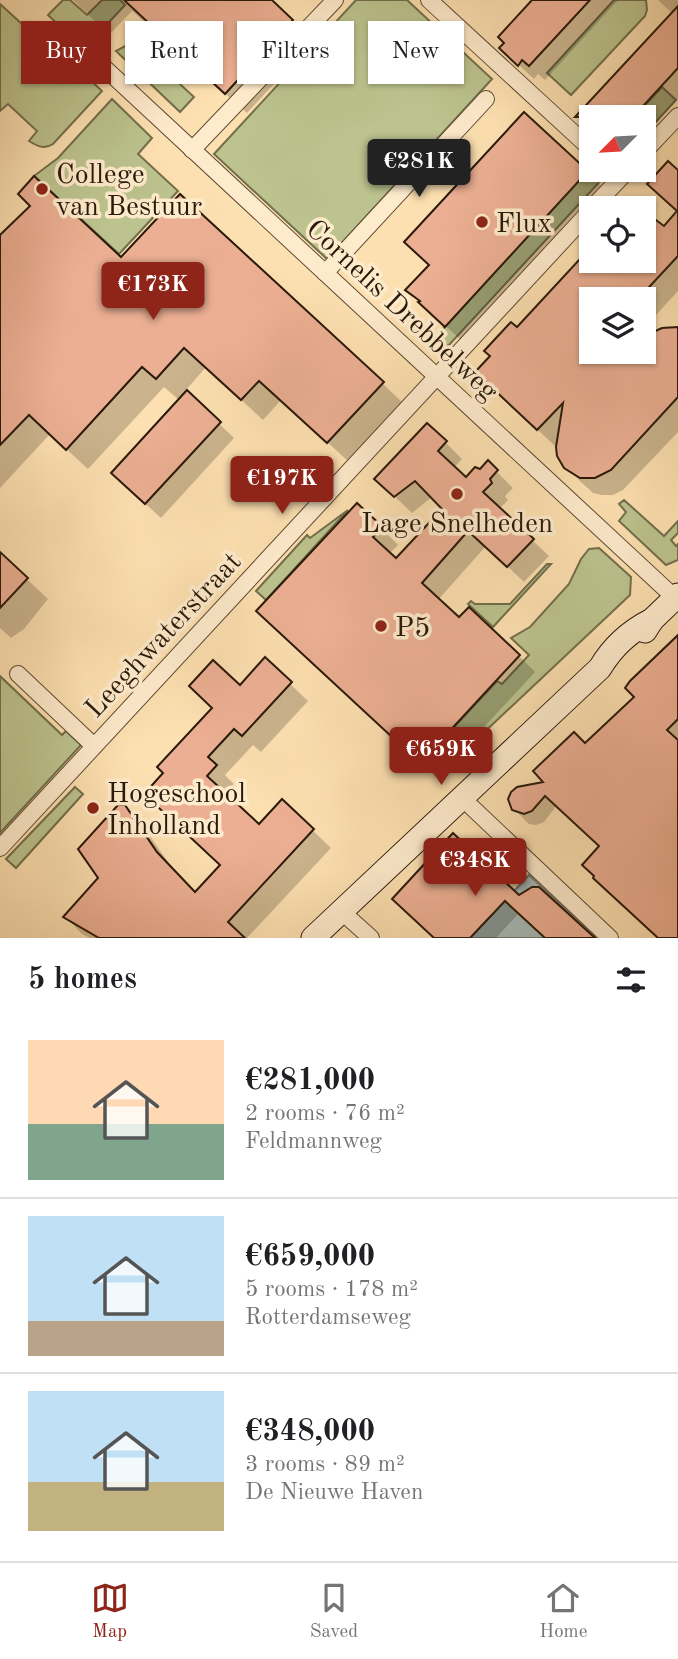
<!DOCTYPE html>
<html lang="en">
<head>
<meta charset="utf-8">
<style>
	body { margin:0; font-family:"Old Standard TT",serif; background:#f6f6f6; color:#202124; height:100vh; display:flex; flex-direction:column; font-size:26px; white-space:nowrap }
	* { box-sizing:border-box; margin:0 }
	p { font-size:23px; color:#757577 }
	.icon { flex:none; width:38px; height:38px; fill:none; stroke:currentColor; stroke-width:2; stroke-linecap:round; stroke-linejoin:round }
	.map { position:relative; height:938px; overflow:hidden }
	.details { display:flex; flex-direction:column; background:#fff; flex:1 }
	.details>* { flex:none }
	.hud { position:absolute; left:21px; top:21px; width:637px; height:63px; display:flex; gap:14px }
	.needle { width:46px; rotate:246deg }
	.controls { position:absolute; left:579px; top:105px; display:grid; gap:14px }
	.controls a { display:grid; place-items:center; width:77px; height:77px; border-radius:0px; background:#fff; box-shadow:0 2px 5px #0004; font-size:35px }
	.price { position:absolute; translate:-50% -60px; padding:0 16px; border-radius:7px; background:#8f2418; color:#fff; font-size:23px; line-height:46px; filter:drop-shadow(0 2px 4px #0008) }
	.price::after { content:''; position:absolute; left:50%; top:42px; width:21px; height:16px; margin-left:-10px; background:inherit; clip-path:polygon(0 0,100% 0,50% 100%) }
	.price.active { background:#222; color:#fff }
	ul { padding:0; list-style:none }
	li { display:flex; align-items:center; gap:21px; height:175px; padding:0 28px }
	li+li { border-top:2px solid #e0e0e0 }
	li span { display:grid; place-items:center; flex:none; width:196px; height:140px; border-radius:0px; color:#555 }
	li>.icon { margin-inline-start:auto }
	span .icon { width:84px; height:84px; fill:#fffc; stroke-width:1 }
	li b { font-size:30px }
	h2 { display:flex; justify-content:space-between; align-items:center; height:84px; padding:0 28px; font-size:30px }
	.tag { padding:0 24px; border-radius:0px; background:#fff; box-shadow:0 2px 5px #0004; font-size:24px; line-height:63px }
	.tag.active { background:#8f2418; color:#fff }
	.tab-bar { display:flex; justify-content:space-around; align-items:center; height:98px; border-top:2px solid #e0e0e0; background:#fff; font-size:19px; color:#757577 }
	.tab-bar a { display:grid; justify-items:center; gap:4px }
	.tab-bar .active { color:#8f2418 }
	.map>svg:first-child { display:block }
	.green { fill:#bcc38e; stroke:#726e4c; stroke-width:2 }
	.water { fill:#a6bab8; stroke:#747a72; stroke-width:2 }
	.shadow { fill:#0003 }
	.building { fill:#ecaf93; stroke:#291909; stroke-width:2 }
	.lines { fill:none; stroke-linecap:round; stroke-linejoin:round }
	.street-casing { stroke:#5e4b33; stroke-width:18 }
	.secondary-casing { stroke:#291909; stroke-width:25 }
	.street { stroke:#feebcc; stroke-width:16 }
	.secondary { stroke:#feebcc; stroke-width:23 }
	.poi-dot { fill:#8f2418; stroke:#feebcc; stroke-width:2.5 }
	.labels { text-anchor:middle; stroke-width:7; stroke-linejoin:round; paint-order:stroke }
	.poi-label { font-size:28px; fill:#291909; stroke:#feebcc; text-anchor:start }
	.street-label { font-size:28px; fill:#291909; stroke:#feebcc }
</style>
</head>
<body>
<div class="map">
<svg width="678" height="938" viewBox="0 0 678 938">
	<rect width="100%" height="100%" fill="#fde0b1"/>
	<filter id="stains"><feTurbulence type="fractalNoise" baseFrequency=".00286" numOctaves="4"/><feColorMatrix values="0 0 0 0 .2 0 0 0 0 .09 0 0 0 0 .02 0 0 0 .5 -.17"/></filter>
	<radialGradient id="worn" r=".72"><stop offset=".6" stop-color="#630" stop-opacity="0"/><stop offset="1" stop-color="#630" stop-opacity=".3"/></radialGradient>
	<g class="green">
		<polygon points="63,0 70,0 87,15 102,0 120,0 125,5 84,49 48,15"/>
		<polygon points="356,0 407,0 492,79 327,259 214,154"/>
		<polygon points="614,0 646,0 647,10 645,16 571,95 547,73"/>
		<path d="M0,4L34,35L38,31L102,91L53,144C44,150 37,146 29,141L37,131L8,104L0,111Z"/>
		<polygon points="131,43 141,48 194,97 180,112 116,51"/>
		<polygon points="662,87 676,100 644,135 644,117 634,117"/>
		<polygon points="112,99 152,138 138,154 178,191 119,254 34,176 58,158"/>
		<polygon points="591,167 603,178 449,345 439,349 428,345"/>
		<polygon points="624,500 664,536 678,521 678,533 671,540 676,546 678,544 678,560 666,565 619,521 626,512 619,504"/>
		<polygon points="348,510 266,600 256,591 307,535 310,538"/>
		<polygon points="599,548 631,577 630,595 444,770 428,755 497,681 502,684 529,655 511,638 530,627 569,584 581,559 589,549"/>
		<polygon points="547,564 551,564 493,627 468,604 471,601 475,604 510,604"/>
		<polygon points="0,676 62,735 66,731 81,745 0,833"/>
		<polygon points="75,787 83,794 16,868 6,859"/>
	</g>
	<polygon class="water" points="529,875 596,938 470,938"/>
	<g class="shadow">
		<polygon points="73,0 270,0 313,42 247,113 132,11 109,35"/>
		<polygon points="535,0 618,0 545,80 538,74 534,79 517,63"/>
		<polygon points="658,0 678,0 678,99 644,136 644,117 592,117 592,132 583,124 588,119 582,113 673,14"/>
		<polygon points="587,172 608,193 467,346 408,290"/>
		<polygon points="678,212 678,291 644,328 644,299 592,299 592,352 644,352 644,337 678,331 678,432 623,490 613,495 602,495 593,493 581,482 563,464 557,444 555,446 494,389 517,330 592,261 644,261 644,213 664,229"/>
		<polygon points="0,239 121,259 382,383 403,403 349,462 281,400 263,420 206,367 185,391 234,438 161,518 128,488 180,401 164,387 88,469 50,434 0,488"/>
		<polygon points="445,442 462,459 454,468 466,479 480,471 488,463 513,488 505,496 508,500 499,509 549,556 524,582 486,546 438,600 459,620 519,656 535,672 437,778 275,628 381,528 398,545 389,554 396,560 445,509 432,497 412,513 393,495"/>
		<polygon points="0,554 48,599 24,629 11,638 0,628"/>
		<polygon points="678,638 678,938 659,938 601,847 557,805 544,822 536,825 529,824 512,807 546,784 636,697"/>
		<polygon points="265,660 308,701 261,752 253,745 225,775 234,784 224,794 259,826 282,801 331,848 247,938 90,938 82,934 65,916 100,878 124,807 142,825 175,872 196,894 222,866 163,812 240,687"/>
		<polygon points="519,897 593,938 546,938 519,913 496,938 436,938 408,912"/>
	</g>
	<g class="building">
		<polygon points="124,0 272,0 293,20 225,94"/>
		<polygon points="532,0 590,0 529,66 522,60 518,66 499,48 504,43 498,37"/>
		<polygon points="678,6 678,68 633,117 575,117"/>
		<polygon points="524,112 588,171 445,327 418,302 420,301 405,290 429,265 404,242"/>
		<polygon points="668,161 678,170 678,256 638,299 592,299 592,352 644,352 644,339 646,335 662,328 678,327 678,397 611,470 595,478 580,478 564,468 557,456 556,447 563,403 537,430 475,372 490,356 484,351 511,322 517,327 592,246 592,261 644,261 644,211 664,226 677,211 647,184"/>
		<polygon points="34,176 121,257 180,194 384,382 327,443 259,381 241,400 184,348 156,379 142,367 66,450 29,415 0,445 0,235 30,206 18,194"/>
		<polygon points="187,390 221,422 145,504 111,473"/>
		<polygon points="427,423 447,441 438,451 466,477 475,467 480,469 488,460 498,470 490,479 492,483 483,492 534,539 507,567 468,531 422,583 459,617 469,607 520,655 420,763 256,611 357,503 383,527 373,537 396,558 442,509 415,481 394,497 374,479"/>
		<polygon points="0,552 28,578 0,608"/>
		<polygon points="678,635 678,719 667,730 678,740 678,938 658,938 593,878 594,876 582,865 599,846 545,796 532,811 524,814 512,810 508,799 511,792 517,787 543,782 533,771 574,732 585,743 634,697 625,688 630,681"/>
		<polygon points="265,657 292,682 242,736 234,729 208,757 217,765 207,776 259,824 282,799 314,829 228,922 245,938 99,938 63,917 98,878 78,849 118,805 125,805 157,852 195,892 220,865 144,794 163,773 157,767 212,708 189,686 213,660 240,685"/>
		<polygon points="453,833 519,895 532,887 539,887 595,938 545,938 505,901 470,938 434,938 392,899"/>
	</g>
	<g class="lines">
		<g class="street-casing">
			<g id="street">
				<polyline points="429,0 592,150"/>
				<polyline points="95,59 675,598"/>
				<polyline points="192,150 335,0"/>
				<polyline points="644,152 678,116"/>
				<polyline points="592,208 628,170"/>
				<polyline points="325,273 486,99"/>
				<polyline points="18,674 94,746"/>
				<polyline points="461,797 610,938"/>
				<polyline points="0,848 592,209"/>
				<polyline points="341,911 371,938"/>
			</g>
		</g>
		<g class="secondary-casing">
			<g id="secondary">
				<polyline points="645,631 652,620 678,595"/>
				<path d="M313,938L600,668C613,646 630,631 652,620"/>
			</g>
		</g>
		<use href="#street" class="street"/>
		<use href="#secondary" class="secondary"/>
	</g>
	<g class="poi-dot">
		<circle cx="42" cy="189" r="7"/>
		<circle cx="482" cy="222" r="7"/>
		<circle cx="457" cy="494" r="7"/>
		<circle cx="381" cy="626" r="7"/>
		<circle cx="93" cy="808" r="7"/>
	</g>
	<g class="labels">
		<g class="poi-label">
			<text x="56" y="183">College<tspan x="56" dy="32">van Bestuur</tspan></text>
			<text x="496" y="232">Flux</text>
			<text x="457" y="532" text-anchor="middle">Lage Snelheden</text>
			<text x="395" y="636">P5</text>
			<text x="107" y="802">Hogeschool<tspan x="107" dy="32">Inholland</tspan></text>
		</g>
		<g class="street-label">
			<text transform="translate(403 309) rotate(43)" y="10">Cornelis Drebbelweg</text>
			<text transform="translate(162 634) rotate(-47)" y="10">Leeghwaterstraat</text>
		</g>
	</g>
	<rect width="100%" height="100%" filter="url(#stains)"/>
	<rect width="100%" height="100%" fill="url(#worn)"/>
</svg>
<div class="controls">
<a><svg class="needle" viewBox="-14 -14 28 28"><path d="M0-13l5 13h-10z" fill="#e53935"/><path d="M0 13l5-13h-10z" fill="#757577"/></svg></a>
<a><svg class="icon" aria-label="locate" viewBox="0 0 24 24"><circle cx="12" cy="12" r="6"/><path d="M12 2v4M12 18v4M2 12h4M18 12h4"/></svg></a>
<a><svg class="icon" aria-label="layers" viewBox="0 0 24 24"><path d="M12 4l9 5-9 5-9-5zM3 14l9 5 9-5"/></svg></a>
</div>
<b class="price active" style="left:419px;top:199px">€281K</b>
<b class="price" style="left:153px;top:322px">€173K</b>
<b class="price" style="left:282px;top:516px">€197K</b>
<b class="price" style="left:441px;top:787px">€659K</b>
<b class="price" style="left:475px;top:898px">€348K</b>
<div class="hud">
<a class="tag active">Buy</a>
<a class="tag">Rent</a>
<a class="tag">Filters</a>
<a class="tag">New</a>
</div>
</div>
<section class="details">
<h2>5 homes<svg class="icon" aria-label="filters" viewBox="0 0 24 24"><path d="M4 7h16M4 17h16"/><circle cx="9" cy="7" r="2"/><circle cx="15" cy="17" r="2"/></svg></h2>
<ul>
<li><span style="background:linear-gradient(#ffd9b3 60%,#7fa58c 0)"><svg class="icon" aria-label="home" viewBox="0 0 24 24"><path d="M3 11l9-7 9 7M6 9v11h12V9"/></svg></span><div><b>€281,000</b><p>2 rooms · 76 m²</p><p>Feldmannweg</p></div></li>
<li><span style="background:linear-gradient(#bfe0f5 75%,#b9a48a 0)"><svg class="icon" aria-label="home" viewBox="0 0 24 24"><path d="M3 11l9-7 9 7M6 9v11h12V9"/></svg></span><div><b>€659,000</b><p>5 rooms · 178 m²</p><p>Rotterdamseweg</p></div></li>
<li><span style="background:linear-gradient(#bfe0f5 65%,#c2b280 0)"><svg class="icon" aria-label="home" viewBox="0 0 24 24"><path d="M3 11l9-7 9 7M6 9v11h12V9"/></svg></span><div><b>€348,000</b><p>3 rooms · 89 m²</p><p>De Nieuwe Haven</p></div></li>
</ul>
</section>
<nav class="tab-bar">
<a class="active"><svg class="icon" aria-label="map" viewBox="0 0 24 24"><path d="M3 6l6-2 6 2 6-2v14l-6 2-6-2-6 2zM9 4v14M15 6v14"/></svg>Map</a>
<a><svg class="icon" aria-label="saved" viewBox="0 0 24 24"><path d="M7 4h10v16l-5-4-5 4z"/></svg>Saved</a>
<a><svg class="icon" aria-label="home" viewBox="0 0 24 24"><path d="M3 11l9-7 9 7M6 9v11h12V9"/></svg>Home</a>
</nav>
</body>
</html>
